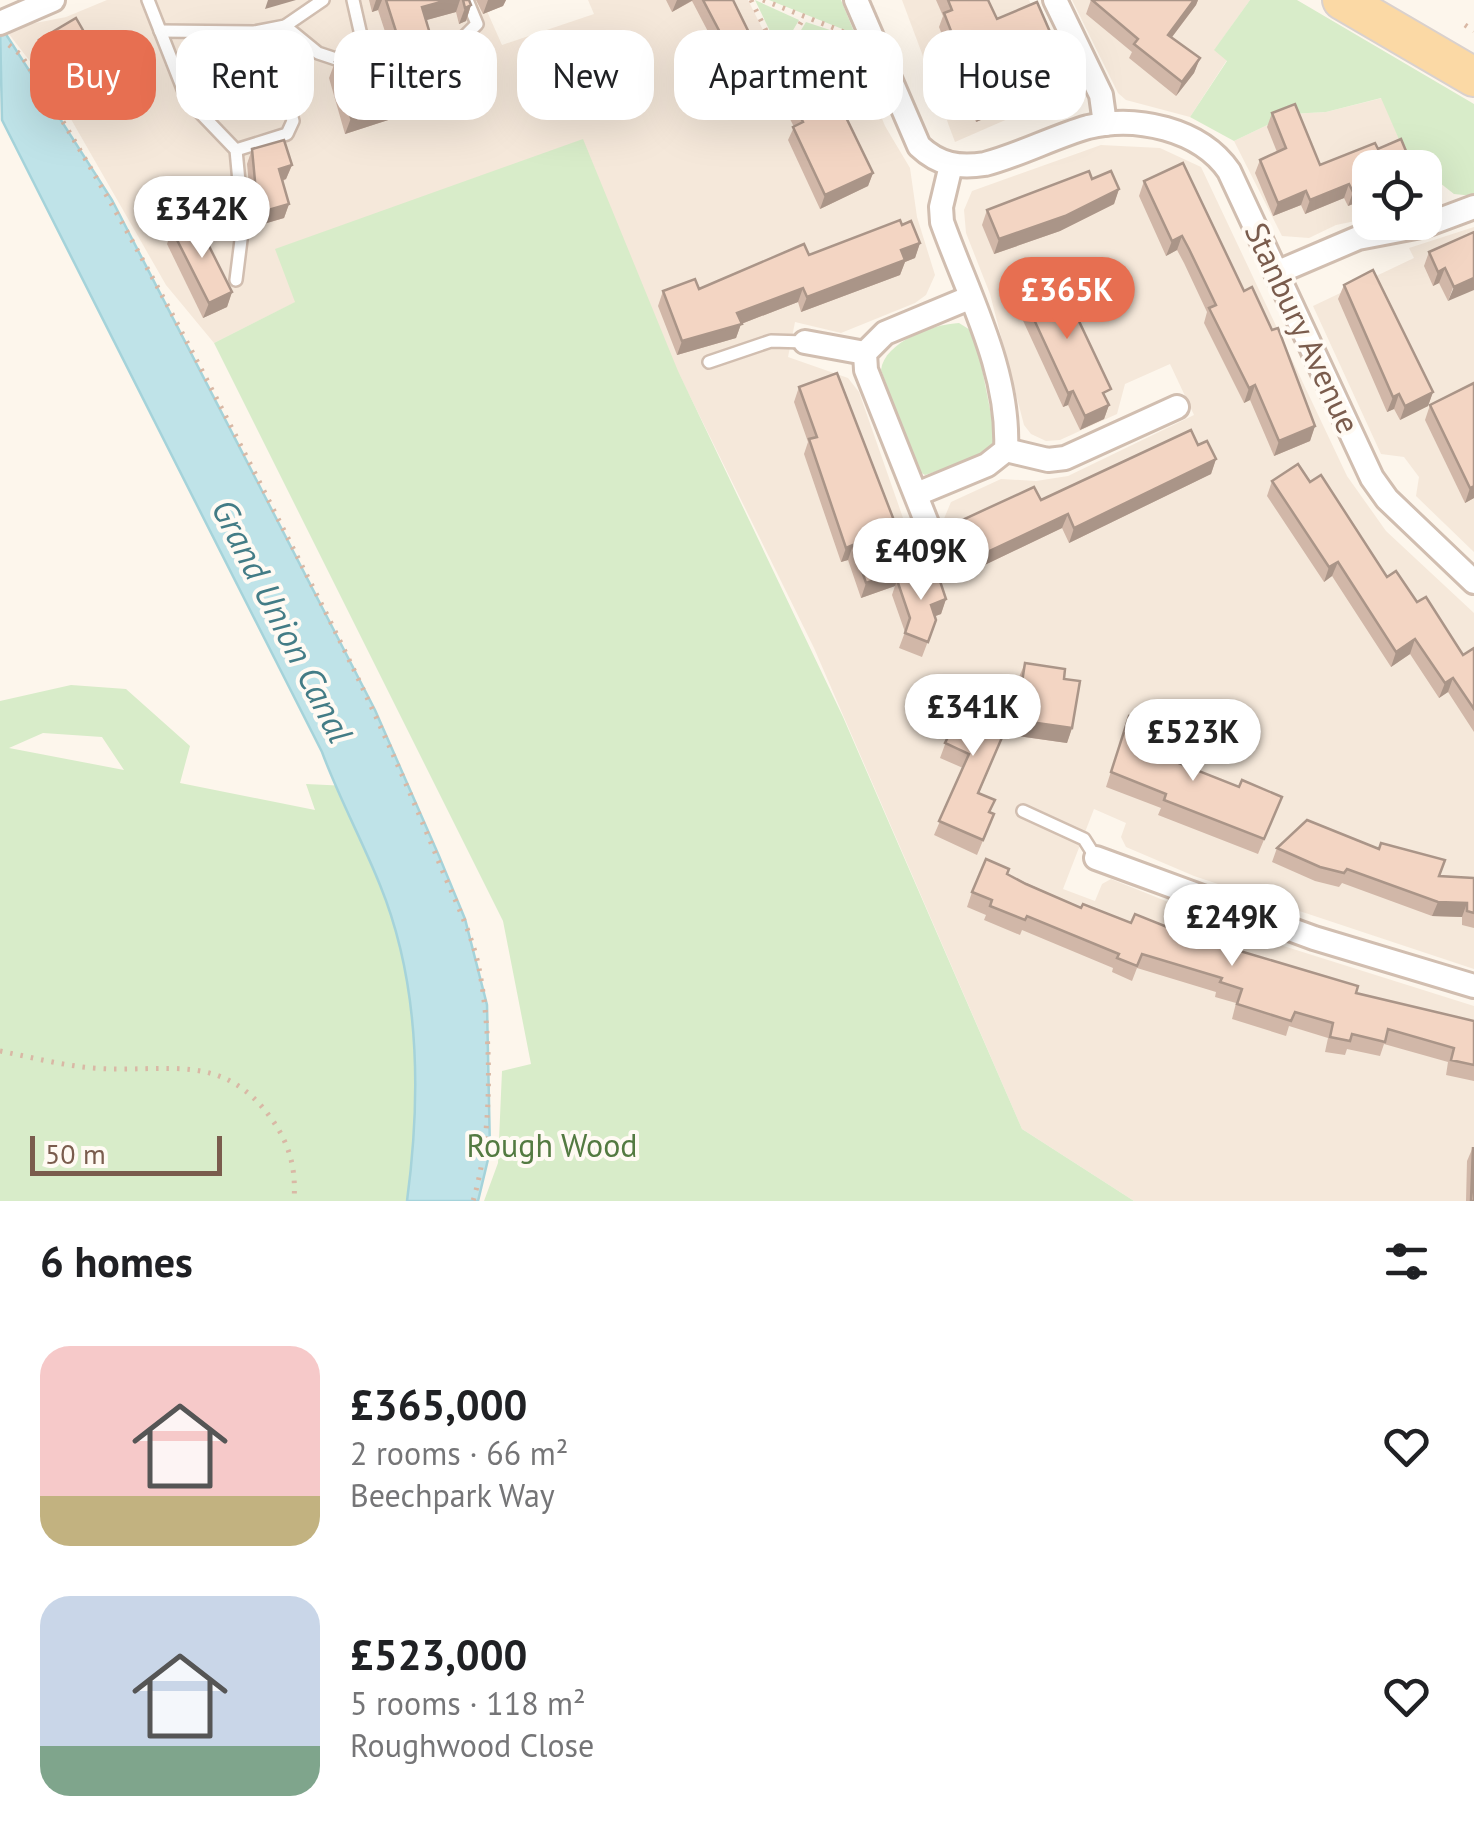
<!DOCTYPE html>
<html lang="en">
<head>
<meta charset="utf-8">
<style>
	body { margin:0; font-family:"PT Sans",sans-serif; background:#f6f6f6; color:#202124; height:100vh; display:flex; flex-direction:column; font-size:38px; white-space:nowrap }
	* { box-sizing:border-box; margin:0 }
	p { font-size:32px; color:#757577 }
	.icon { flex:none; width:55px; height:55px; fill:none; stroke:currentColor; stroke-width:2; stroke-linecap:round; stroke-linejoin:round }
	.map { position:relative; height:1201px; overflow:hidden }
	.side { display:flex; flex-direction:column; background:#fff; flex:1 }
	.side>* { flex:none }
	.top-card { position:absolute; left:30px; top:30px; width:1415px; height:90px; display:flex; gap:20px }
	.fabs { position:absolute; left:1352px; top:150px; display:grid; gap:20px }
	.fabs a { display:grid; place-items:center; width:90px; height:90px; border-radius:20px; background:#fff; box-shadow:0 10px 40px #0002; font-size:50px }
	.scale { position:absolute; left:30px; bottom:25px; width:192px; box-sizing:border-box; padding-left:10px; border:5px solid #7a5c4d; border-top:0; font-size:28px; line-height:35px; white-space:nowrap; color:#7a5c4d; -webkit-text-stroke:8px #fffaf3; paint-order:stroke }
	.price { position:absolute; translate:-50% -85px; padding:0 22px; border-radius:35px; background:#fff; color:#222; font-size:32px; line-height:65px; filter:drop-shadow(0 2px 5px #0008) }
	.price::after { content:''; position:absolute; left:50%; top:60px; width:30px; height:22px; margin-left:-15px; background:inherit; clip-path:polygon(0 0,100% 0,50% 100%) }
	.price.selected { background:#e76f51; color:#fff }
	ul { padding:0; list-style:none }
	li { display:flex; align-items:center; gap:30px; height:250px; padding:0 40px }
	li span { display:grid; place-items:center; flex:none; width:280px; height:200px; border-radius:30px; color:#555 }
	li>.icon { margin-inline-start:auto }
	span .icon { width:120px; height:120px; fill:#fffc; stroke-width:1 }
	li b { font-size:42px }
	h2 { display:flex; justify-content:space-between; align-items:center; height:120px; padding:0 40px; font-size:42px }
	.tag { padding:0 35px; border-radius:30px; background:#fff; box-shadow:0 10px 40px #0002; font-size:35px; line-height:90px }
	.tag.selected { background:#e76f51; color:#fff }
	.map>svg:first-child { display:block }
	.residential { fill:#f5e8da }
	.green { fill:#d8ecc9; fill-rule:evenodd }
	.water { fill:#bfe3e8; stroke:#a5d3da; stroke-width:2.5 }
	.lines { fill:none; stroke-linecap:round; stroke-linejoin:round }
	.lane-casing { stroke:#d1beb0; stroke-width:16 }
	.street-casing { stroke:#d1beb0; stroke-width:28 }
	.primary-casing { stroke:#dad1cd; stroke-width:42 }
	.path { stroke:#d9b8a5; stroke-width:5; stroke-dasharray:2.5 8; stroke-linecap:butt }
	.lane { stroke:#fff; stroke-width:11 }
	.street { stroke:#fff; stroke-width:22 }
	.primary { stroke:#fbd9a5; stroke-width:38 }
	.wall { fill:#d1b7a8 }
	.shaded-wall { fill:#aa9588 }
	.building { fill:#f3d5c3; stroke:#aa9588; stroke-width:2.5 }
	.labels { text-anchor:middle; stroke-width:8; stroke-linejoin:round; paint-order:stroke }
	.street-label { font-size:32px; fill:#7a5c4d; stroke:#fffaf3 }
	.park-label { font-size:32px; fill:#537a41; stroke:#fffaf3 }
	.water-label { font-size:35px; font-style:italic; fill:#437c86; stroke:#fffaf3 }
</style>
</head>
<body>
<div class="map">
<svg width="1474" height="1201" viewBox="0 0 1474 1201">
	<rect width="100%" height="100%" fill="#fdf6ec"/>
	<g class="residential">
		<polygon points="107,0 482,0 502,45 594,14 588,0 748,0 775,54 818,51 828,48 839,33 843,35 852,43 885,126 910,168 917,217 935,275 926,295 915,303 841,333 795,322 788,357 848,378 859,392 924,578 959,565 943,521 951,502 1001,479 1036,481 1068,476 1194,415 1170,364 1125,384 1117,414 1060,440 1046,441 1031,434 1024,425 990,294 966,233 964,210 972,191 1101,145 1160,148 1201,167 1347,476 1386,531 1474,613 1474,969 1194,876 1126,847 1121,837 1126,823 1094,809 1063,889 1095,901 1102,884 1111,879 1258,938 1474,1006 1474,1201 1134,1201 1022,1129 814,648 680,376 296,302 214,343 166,285 60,100 5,29 66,17"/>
		<polygon points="902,0 1029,0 1070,92 955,142"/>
		<polygon points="1072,0 1250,0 1215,49 1227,60 1190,117 1126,100 1118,93"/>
		<polygon points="1382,98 1411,167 1370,168 1370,218 1336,225 1309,238 1282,236 1234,141 1290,114 1326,112"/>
		<polygon points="1474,227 1474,552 1416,496 1419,477 1404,457 1381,454 1313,306 1414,258 1409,248"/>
	</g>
	<g class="green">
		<polygon points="755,0 799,20 785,44 778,48"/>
		<polygon points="769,0 841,0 855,34"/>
		<polygon points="1250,0 1297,0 1474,104 1474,196 1454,194 1440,183 1426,188 1425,197 1425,168 1411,167 1381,98 1326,112 1290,114 1234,141 1190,117 1227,61 1214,50"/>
		<polygon points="806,22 839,33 828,48 787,53"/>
		<polygon points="583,139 678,371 843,717 1022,1129 1134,1201 484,1201 498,1163 502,1071 531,1064 503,921 214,343 295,302 275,249"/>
		<path d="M959,323L975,333L996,440L984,456L925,475L918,471L881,370C884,342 934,324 959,323Z"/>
		<path d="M71,685L126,689L190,746L180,783L315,810L306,784L348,786L409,942L420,1086L411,1201H0V701ZM43,733L102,737L124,770L9,748Z"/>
	</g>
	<path class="water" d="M0,25L112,200L375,710L439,856L465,919L487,1005L490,1151L478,1201H407C421,1097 420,983 380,885C362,840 339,798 322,752L2,120Z"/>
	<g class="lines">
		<g class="lane-casing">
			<g id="lane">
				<polyline points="148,0 187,99 236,150 243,224 236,280"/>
				<polyline points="285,26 318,53 336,59 363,44 353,0"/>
				<polyline points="160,31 254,32 285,26 323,0"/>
				<polyline points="460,41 477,24 467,0"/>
				<polyline points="236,150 287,134 293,121 287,99"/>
				<polyline points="709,362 771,341 805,342"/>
				<polyline points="1023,811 1084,839 1096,858"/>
			</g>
		</g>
		<g class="street-casing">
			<g id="street">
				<path d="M856,0L919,146C939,165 959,168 985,164C1020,155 1053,137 1088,127C1136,115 1200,129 1229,171L1372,478L1387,499L1474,582"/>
				<polyline points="1055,0 1101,95 1105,124"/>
				<polyline points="0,23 53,0"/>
				<polyline points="1276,273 1358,238 1426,225 1474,207"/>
				<polyline points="805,342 865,353"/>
				<polyline points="1006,450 1048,460 1065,458 1177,407"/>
				<path d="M917,494L987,465L1006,450C1010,371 968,295 942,222L941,207L951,165"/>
				<polyline points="942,561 866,370 865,353 885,333 969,298"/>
				<polyline points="1096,858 1314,938 1474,986"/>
			</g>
		</g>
		<g class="primary-casing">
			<polyline id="primary" points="1342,0 1474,77"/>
		</g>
		<g class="path">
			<polyline points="751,0 776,51 787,47 804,17"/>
			<polyline points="763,0 844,32"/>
			<polyline points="1465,25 1474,31"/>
			<path d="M9,45L21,55C134,229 228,421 323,607C364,688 401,770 436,855C450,891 471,929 479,968C492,1035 493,1136 473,1201"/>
			<path d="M0,1051C30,1057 61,1065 92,1068C167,1074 223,1049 273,1121C291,1147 296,1171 294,1201"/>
		</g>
		<use href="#lane" class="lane"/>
		<use href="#street" class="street"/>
		<use href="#primary" class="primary"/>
	</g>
	<g class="wall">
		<polygon points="369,0 469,0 471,5 466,21 459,24 456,12 426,20 434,47 489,73 484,89 345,134 329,78 335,62 390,47 378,10 372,12"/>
		<polygon points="476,0 506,0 503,6 483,14"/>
		<polygon points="666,0 733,0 759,53 786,59 811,73 873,173 868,186 820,209 788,140 794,127 778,95 748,108 692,1 672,12"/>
		<polygon points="936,0 988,0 997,19 1070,78 1065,92 1046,101 1043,94 976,122 939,27 943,16"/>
		<polygon points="1091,0 1198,0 1196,5 1172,37 1200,58 1194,73 1176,96 1129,58 1132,52 1086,14"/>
		<polygon points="76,18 98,102 79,109 68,79 53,88 33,55 39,40"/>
		<polygon points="1272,113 1320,165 1370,168 1370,197 1348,206 1344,198 1305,214 1301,205 1273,216 1255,173 1260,160 1277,152 1267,127"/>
		<polygon points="252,149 292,165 286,179 283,181 289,204 284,218 253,227 247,164"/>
		<polygon points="1092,179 1119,189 1114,204 1060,231 994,254 982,225 987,210"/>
		<polygon points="1144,181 1244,291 1315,426 1310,441 1274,456 1250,400 1244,403 1204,323 1207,312 1184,263 1177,250 1166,256 1139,196"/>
		<polygon points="902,225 920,243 915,258 905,262 900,275 801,312 798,302 741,324 736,338 677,355 658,306 663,291 699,289"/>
		<polygon points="172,230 232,292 227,307 203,318 167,244"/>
		<polygon points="1474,232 1448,301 1439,283 1433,286 1424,266 1429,252"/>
		<polygon points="1024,275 1109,405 1104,419 1080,430 1068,405 1063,407 1019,312 1024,299 1019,289"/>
		<polygon points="1344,285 1433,392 1428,406 1400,420 1394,409 1387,412 1338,299"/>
		<polygon points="799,387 909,576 933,580 946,599 941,614 935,616 936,620 922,657 899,648 905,632 892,595 895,586 861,598 848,560 841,562 804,454 808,442 794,402"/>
		<polygon points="1430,405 1474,498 1465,503 1425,420"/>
		<polygon points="1198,445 1216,459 1211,474 1069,543 1062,528 972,571 955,536 960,521 1041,500"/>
		<polygon points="1272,481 1310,482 1387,577 1417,602 1463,655 1474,648 1474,732 1448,692 1439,698 1410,654 1391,667 1332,576 1324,582 1267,496"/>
		<polygon points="1025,663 1064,679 1072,728 1067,743 1011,735 1019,677"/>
		<polygon points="1013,712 979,793 995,800 990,813 994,814 977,855 934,835 963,768 940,758 947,739 938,734 943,720"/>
		<polygon points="1124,731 1145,736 1166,758 1239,787 1282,797 1258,854 1158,815 1161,808 1106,787"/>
		<polygon points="1277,848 1439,876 1474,878 1474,928 1462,925 1462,917 1432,916 1342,883 1339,887 1315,881 1272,862"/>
		<polygon points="1007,874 1081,908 1131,923 1223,946 1356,993 1474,1021 1474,1081 1446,1075 1448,1062 1384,1044 1380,1056 1347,1049 1345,1055 1325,1052 1328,1038 1289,1026 1286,1036 1232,1019 1236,1003 1215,997 1216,992 1137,968 1132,981 1112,972 1113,968 1022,930 1020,935 984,920 986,915 967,907 972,892"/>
		<polygon points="1473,1147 1474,1201 1466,1201 1467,1161"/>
	</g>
	<g class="shaded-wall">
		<polygon points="268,0 296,0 265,9"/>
		<polygon points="376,0 382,0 378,10 372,12"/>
		<polygon points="448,0 460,0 456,12 416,23 422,7"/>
		<polygon points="488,0 506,0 503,6 483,14"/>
		<polygon points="677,0 693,0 672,12"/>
		<polygon points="1194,0 1198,0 1196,5 1163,49 1168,35"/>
		<polygon points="471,5 466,21 459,24 465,8"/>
		<polygon points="1200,58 1194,73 1176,96 1182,82"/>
		<polygon points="74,64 68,79 53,88 58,73"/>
		<polygon points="489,73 484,89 345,134 351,118"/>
		<polygon points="1070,78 1065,92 1046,101 1051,87"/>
		<polygon points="1048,80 1043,94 976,122 981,108"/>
		<polygon points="782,81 778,95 748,108 753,95"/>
		<polygon points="103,88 98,102 79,109 84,94"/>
		<polygon points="292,165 286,179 274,183 279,169"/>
		<polygon points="873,173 868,186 820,209 825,195"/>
		<polygon points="1349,184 1344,198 1305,214 1310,200"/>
		<polygon points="1370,185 1370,197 1348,206 1353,192"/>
		<polygon points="1119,189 1114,204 1060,231 994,254 999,239"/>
		<polygon points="1306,191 1301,205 1273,216 1278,203"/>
		<polygon points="289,204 284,218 253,227 258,213"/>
		<polygon points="1182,236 1177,250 1166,256 1172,241"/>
		<polygon points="920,243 915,258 905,262 900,275 801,312 807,297 901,250"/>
		<polygon points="1445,268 1439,283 1433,286 1438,272"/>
		<polygon points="1474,278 1474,290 1448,301 1454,287"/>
		<polygon points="803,288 798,302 741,324 736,338 677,355 682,341 737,313"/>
		<polygon points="232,292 227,307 203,318 209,303"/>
		<polygon points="1255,385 1250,400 1244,403 1249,388"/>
		<polygon points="1073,391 1068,405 1063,407 1068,393"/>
		<polygon points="1433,392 1428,406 1400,420 1405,406"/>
		<polygon points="1399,394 1394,409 1387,412 1393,397"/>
		<polygon points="1109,405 1104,419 1080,430 1085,416"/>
		<polygon points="1315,426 1310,441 1274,456 1279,441"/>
		<polygon points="1216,459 1211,474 1069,543 1074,528"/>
		<polygon points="1474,486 1474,498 1465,503 1470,488"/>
		<polygon points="1068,514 1062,528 972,571 977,557"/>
		<polygon points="853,545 848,560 841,562 846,548"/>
		<polygon points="1338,562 1332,576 1324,582 1329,567"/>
		<polygon points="912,567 907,582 897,580 895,586 861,598 866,583"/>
		<polygon points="946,599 941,614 925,620 931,605"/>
		<polygon points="1415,639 1410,654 1391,667 1396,652"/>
		<polygon points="1453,678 1448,692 1439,698 1445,683"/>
		<polygon points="1016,720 1072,728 1067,743 1011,735"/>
		<polygon points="1438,902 1467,903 1462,917 1432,916"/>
	</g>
	<g class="building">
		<polygon points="386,0 448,0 422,7 434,47 476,34 489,73 351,118 335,62 400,44"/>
		<polygon points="463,0 469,0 471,5 465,8"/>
		<polygon points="703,0 733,0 759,53 779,44 786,59 801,52 811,73 822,68 873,173 825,195 793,127 803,122 782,81 753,95"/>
		<polygon points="948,0 988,0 997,19 1037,2 1070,78 1051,87 1048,80 981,108 944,13 952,10"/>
		<polygon points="1092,0 1194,0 1168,35 1200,58 1182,82 1134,44 1138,39"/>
		<polygon points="76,18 91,44 103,88 84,94 74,64 58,73 39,40"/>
		<polygon points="1295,104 1320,165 1375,143 1378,149 1401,139 1413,168 1370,168 1370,185 1353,192 1349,184 1310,200 1306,191 1278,203 1260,160 1286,148 1272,113"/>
		<polygon points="284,140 292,165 279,169 289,204 258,213 252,149"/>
		<polygon points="1183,163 1244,291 1252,287 1272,330 1278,328 1315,426 1279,441 1255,385 1249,388 1209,308 1216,305 1189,249 1182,236 1172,241 1144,181"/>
		<polygon points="1089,171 1092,179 1111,171 1119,189 1065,216 999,239 987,210"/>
		<polygon points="195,218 232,292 209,303 172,230"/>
		<polygon points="900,220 902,225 911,221 920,243 901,250 905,260 807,297 803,288 737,313 742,324 682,341 663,291 695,279 699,289 804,244 809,255"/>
		<polygon points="1474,232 1474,278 1454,287 1445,268 1438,272 1429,252"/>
		<polygon points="1043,266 1052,285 1060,281 1111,389 1103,393 1109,405 1085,416 1073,391 1068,393 1024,298 1033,294 1024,275"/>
		<polygon points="1373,270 1433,392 1405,406 1399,394 1393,397 1344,285"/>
		<polygon points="837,373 912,567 866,583 853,545 846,548 827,492 809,439 817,437 799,387"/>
		<polygon points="1474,383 1474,486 1470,488 1430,405"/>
		<polygon points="1191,430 1198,445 1207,441 1216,459 1074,528 1068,514 977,557 960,521 1034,487 1041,500"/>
		<polygon points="1298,464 1310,482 1321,475 1387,577 1396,571 1417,602 1426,597 1463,655 1474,648 1474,709 1453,678 1445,683 1415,639 1396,652 1338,562 1329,567 1272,481"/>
		<polygon points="929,569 933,580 939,578 946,599 931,605 936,620 928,642 905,633 910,618 897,580"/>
		<polygon points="1025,663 1065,669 1064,679 1080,681 1072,728 1016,720"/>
		<polygon points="958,687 1013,712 978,793 995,800 989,812 994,814 983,840 939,821 969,754 945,743 954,725 943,720"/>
		<polygon points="1129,716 1150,722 1145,736 1170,744 1166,758 1239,787 1242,780 1282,797 1264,839 1164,800 1166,794 1111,772"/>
		<polygon points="1307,820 1379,849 1381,843 1445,860 1439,876 1474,878 1474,913 1467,911 1467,903 1438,902 1347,869 1344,873 1320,867 1277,848"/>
		<polygon points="986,859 1009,869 1007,874 1026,884 1081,908 1083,904 1131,923 1135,914 1197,939 1199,934 1223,946 1358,986 1356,993 1474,1021 1474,1065 1451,1060 1454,1048 1388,1029 1385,1042 1352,1034 1350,1041 1330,1037 1333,1023 1295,1012 1291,1021 1237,1004 1242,989 1220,982 1222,978 1142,954 1137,966 1117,958 1119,954 1027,916 1025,920 990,906 992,900 972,892"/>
		<polygon points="1473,1147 1474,1201 1471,1201"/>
	</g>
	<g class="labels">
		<g class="street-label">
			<text transform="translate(1302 328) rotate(65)" y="11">Stanbury Avenue</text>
		</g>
		<g class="park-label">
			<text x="552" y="1157">Rough Wood</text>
		</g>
		<g class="water-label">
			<text transform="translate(282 621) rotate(63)" y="12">Grand Union Canal</text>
		</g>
	</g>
</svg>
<div class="fabs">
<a><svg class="icon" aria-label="locate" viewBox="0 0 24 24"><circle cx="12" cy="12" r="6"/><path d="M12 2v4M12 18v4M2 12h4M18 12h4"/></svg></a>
</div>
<div class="scale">50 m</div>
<b class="price" style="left:202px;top:261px">£342K</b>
<b class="price selected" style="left:1067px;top:342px">£365K</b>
<b class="price" style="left:921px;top:603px">£409K</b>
<b class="price" style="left:973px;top:759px">£341K</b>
<b class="price" style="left:1193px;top:784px">£523K</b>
<b class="price" style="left:1232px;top:969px">£249K</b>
<div class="top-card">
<a class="tag selected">Buy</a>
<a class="tag">Rent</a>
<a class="tag">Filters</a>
<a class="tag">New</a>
<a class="tag">Apartment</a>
<a class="tag">House</a>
</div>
</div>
<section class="side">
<h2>6 homes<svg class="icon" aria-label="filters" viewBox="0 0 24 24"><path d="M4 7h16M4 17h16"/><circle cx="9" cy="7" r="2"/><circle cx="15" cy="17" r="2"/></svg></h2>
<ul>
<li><span style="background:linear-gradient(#f6c9c9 75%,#c2b280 0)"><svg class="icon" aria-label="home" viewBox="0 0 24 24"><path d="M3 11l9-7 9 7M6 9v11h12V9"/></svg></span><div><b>£365,000</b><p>2 rooms · 66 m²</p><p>Beechpark Way</p></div><svg class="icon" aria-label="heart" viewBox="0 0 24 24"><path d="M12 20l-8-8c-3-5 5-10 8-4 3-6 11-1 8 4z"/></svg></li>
<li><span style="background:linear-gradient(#c9d6e8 75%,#7fa58c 0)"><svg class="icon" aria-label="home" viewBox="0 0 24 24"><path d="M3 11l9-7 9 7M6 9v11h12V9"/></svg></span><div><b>£523,000</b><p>5 rooms · 118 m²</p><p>Roughwood Close</p></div><svg class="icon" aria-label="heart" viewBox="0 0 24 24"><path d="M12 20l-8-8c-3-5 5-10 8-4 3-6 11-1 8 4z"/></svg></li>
</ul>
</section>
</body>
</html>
